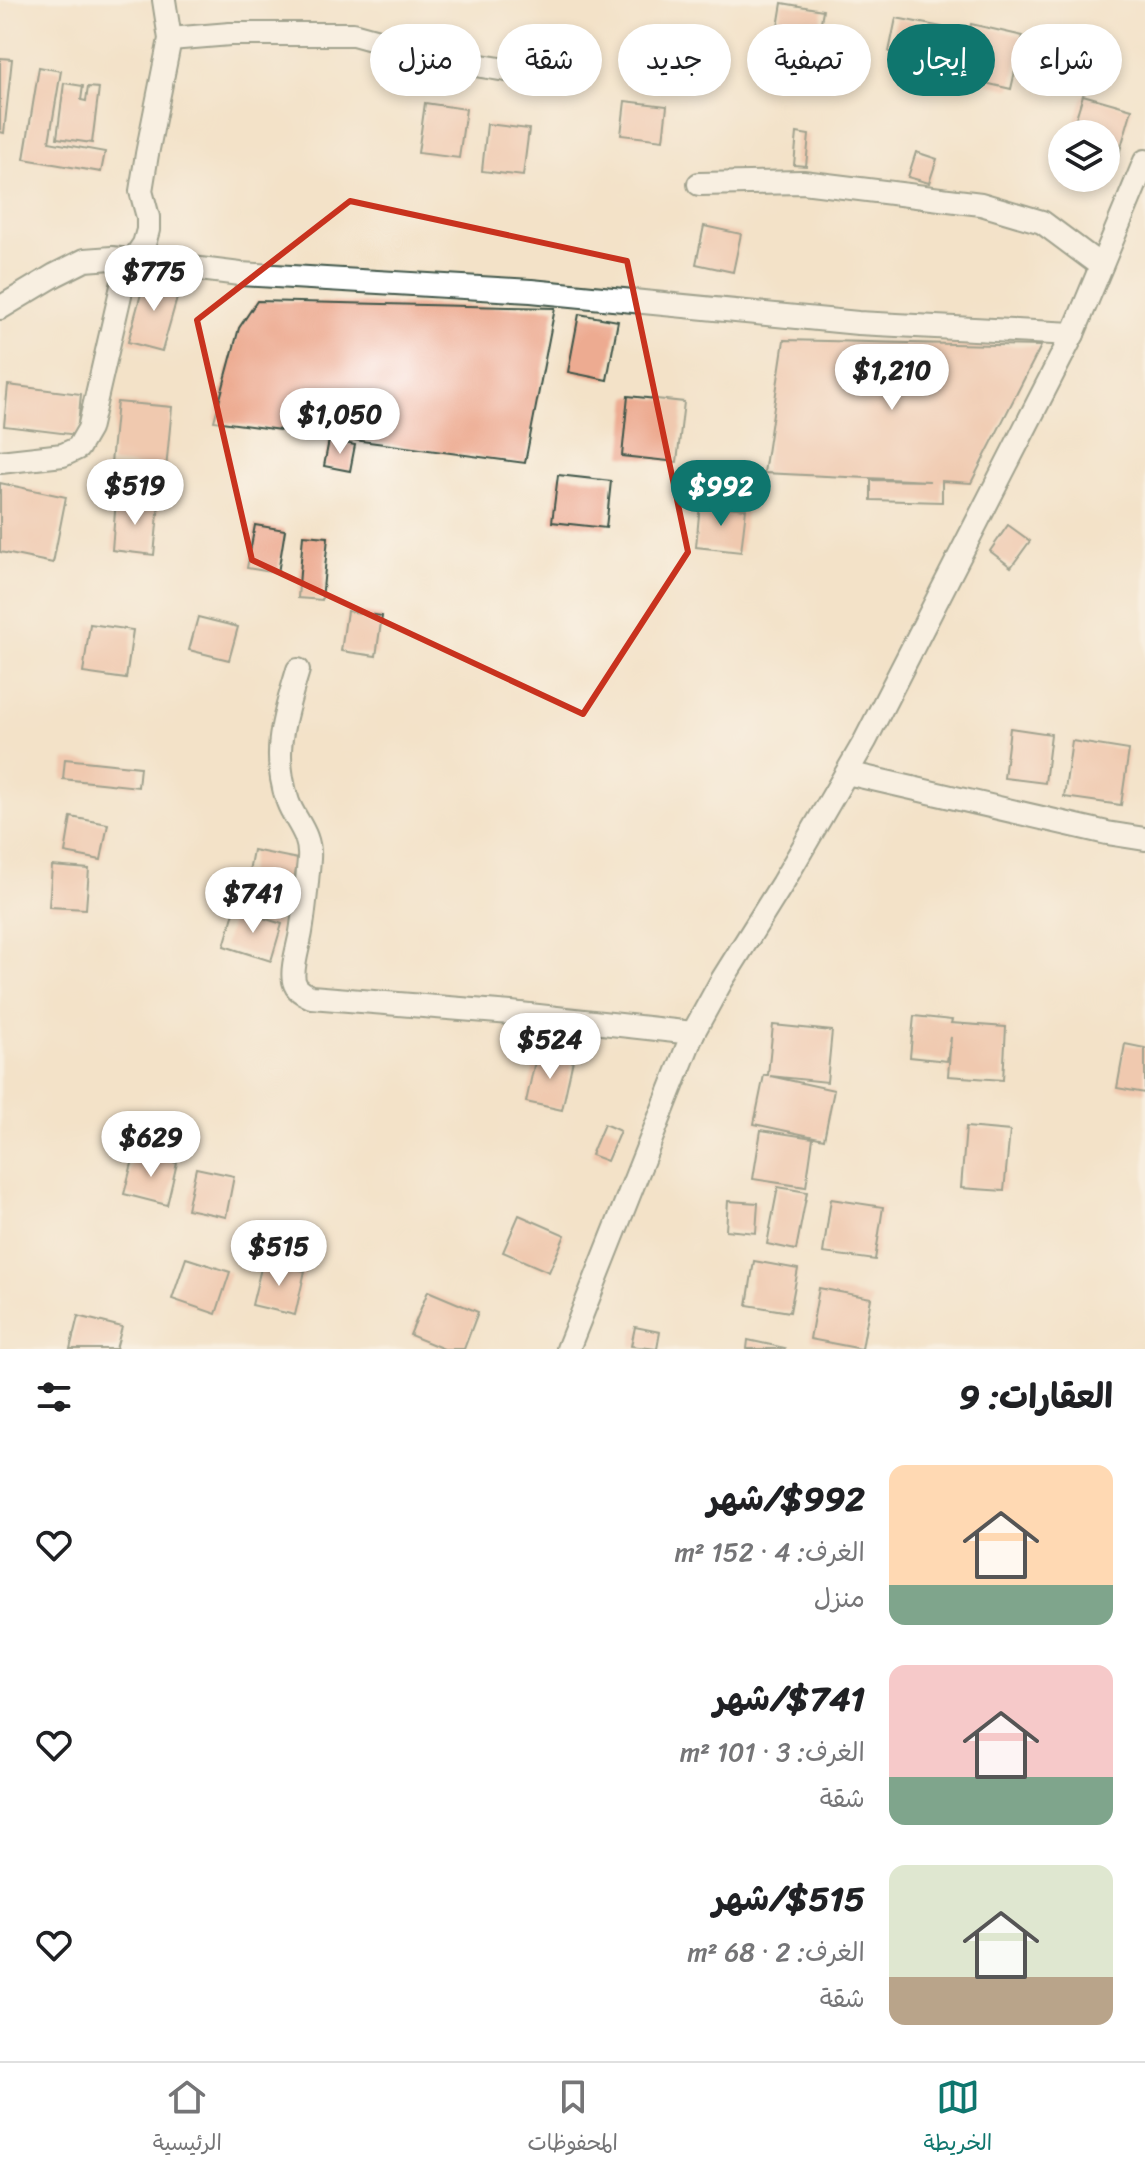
<!DOCTYPE html>
<html lang="ar">
<head>
<meta charset="utf-8">
<style>
	body { margin:0; font-family:Sriracha,"Playpen Sans Arabic",sans-serif; background:#f6f6f6; color:#202124; direction:rtl; height:100vh; display:flex; flex-direction:column; font-size:30px; white-space:nowrap }
	* { box-sizing:border-box; margin:0 }
	p { font-size:26px; color:#757577 }
	.icon { flex:none; width:44px; height:44px; fill:none; stroke:currentColor; stroke-width:2; stroke-linecap:round; stroke-linejoin:round }
	.map { position:relative; height:1349px; overflow:hidden; direction:ltr }
	.details { display:flex; flex-direction:column; background:#fff; flex:1 }
	.details>* { flex:none }
	.banner { position:absolute; left:24px; top:24px; width:1098px; height:72px; direction:rtl; display:flex; gap:16px }
	.tools { position:absolute; left:1048px; top:120px; display:grid; gap:16px }
	.tools a { display:grid; place-items:center; width:72px; height:72px; border-radius:50%; background:#fff; box-shadow:0 4px 12px #0003; font-size:40px }
	.price { position:absolute; translate:-50% -68px; padding:0 18px; border-radius:28px; background:#fff; color:#222; font-size:26px; line-height:52px; filter:drop-shadow(0 2px 4px #0008) }
	.price::after { content:''; position:absolute; left:50%; top:48px; width:24px; height:18px; margin-left:-12px; background:inherit; clip-path:polygon(0 0,100% 0,50% 100%) }
	.price.on { background:#0f766e; color:#fff }
	ul { padding:0; list-style:none }
	li { display:flex; align-items:center; gap:24px; height:200px; padding:0 32px }
	li span { display:grid; place-items:center; flex:none; width:224px; height:160px; border-radius:16px; color:#555 }
	li>.icon { margin-inline-start:auto }
	span .icon { width:96px; height:96px; fill:#fffc; stroke-width:1 }
	li b { font-size:34px }
	h2 { display:flex; justify-content:space-between; align-items:center; height:96px; padding:0 32px; font-size:34px }
	.tag { padding:0 28px; border-radius:36px; background:#fff; box-shadow:0 4px 12px #0003; font-size:28px; line-height:72px }
	.tag.on { background:#0f766e; color:#fff }
	.tabs { display:flex; justify-content:space-around; align-items:center; height:112px; border-top:2px solid #e0e0e0; background:#fff; font-size:22px; color:#757577 }
	.tabs a { display:grid; justify-items:center; gap:4px }
	.tabs .on { color:#0f766e }
	.map>svg:first-child { display:block }
	.building { fill:#edab91 }
	.lines { fill:none; stroke-linecap:round; stroke-linejoin:round }
	.minor-casing { stroke:#3f564a; stroke-width:26 }
	.minor { stroke:#fff; stroke-width:22 }
	.marked { fill:none; stroke:#c8321e; stroke-width:6; stroke-linejoin:round }
</style>
</head>
<body>
<div class="map">
<svg width="1145" height="1349" viewBox="0 0 1145 1349">
	<rect width="100%" height="100%" fill="#fff"/>
	<filter id="ink" filterUnits="userSpaceOnUse"><feTurbulence type="fractalNoise" baseFrequency=".0125" numOctaves="2"/><feDisplacementMap in="SourceGraphic" scale="16" xChannelSelector="R" yChannelSelector="G"/><feConvolveMatrix kernelMatrix="1 2 1 2 8 2 1 2 1" color-interpolation-filters="sRGB"/></filter>
	<filter id="wash" filterUnits="userSpaceOnUse"><feTurbulence type="fractalNoise" baseFrequency=".006" numOctaves="4" result="noise"/><feDisplacementMap in="SourceGraphic" scale="32" xChannelSelector="R" yChannelSelector="G"/><feGaussianBlur stdDeviation="1.8" result="paint"/><feColorMatrix in="noise" values="0 0 0 0 0 0 0 0 0 0 0 0 0 0 0 0 0 1.4 0 .05"/><feComposite in="paint" operator="in"/></filter>
	<g filter="url(#wash)">
		<rect width="100%" height="100%" fill="#f3e2c8"/>
		<g id="blocks">
			<g class="building">
				<polygon points="782,3 823,10 818,40 777,33"/>
				<polygon points="896,18 942,27 935,61 889,52"/>
				<polygon points="971,24 1023,36 1011,89 959,77"/>
				<polygon points="0,58 12,59 4,133 0,132"/>
				<polygon points="39,67 61,71 49,142 105,152 101,172 24,159"/>
				<polygon points="64,83 83,86 81,100 86,101 88,87 99,88 92,143 57,138"/>
				<polygon points="1083,95 1132,109 1117,161 1106,158 1106,134 1071,134"/>
				<polygon points="625,101 667,106 663,140 621,135"/>
				<polygon points="425,103 466,109 459,158 418,153"/>
				<polygon points="487,124 529,129 523,176 482,171"/>
				<polygon points="797,133 809,135 806,166 794,165"/>
				<polygon points="916,152 937,159 929,183 908,177"/>
				<polygon points="704,226 741,234 733,272 696,264"/>
				<polygon points="146,275 181,284 162,351 128,342"/>
				<polygon points="257,301 555,308 525,463 214,421 239,328"/>
				<polygon points="579,314 618,321 607,380 568,372"/>
				<polygon points="784,340 1041,346 971,483 942,481 942,502 871,500 871,480 930,481 764,473"/>
				<polygon points="8,385 81,394 77,435 4,426"/>
				<polygon points="628,396 684,402 677,462 622,456"/>
				<polygon points="117,402 172,407 166,469 111,463"/>
				<polygon points="329,440 355,445 350,471 324,466"/>
				<polygon points="558,475 611,481 606,528 552,522"/>
				<polygon points="0,483 66,497 53,563 0,552"/>
				<polygon points="116,499 159,503 154,555 112,550"/>
				<polygon points="700,504 746,509 741,552 696,547"/>
				<polygon points="255,525 285,530 278,573 247,568"/>
				<polygon points="1008,525 1030,541 1011,567 990,551"/>
				<polygon points="303,535 328,537 322,600 298,598"/>
				<polygon points="347,611 382,616 376,656 341,651"/>
				<polygon points="198,617 238,627 229,660 189,650"/>
				<polygon points="90,624 133,630 126,679 83,673"/>
				<polygon points="1010,728 1051,734 1045,783 1004,778"/>
				<polygon points="1072,741 1129,750 1121,805 1064,797"/>
				<polygon points="65,759 140,767 138,787 63,779"/>
				<polygon points="71,817 108,824 101,860 65,853"/>
				<polygon points="253,850 298,859 292,890 247,882"/>
				<polygon points="52,866 89,869 86,909 49,907"/>
				<polygon points="235,909 282,924 271,961 224,946"/>
				<polygon points="914,1016 952,1020 951,1023 1006,1027 1003,1080 948,1076 951,1037 947,1061 910,1057"/>
				<polygon points="773,1025 832,1031 827,1082 770,1076 834,1090 824,1139 754,1124 764,1075 768,1075"/>
				<polygon points="1125,1044 1145,1048 1145,1093 1117,1088"/>
				<polygon points="537,1052 573,1060 562,1110 526,1102"/>
				<polygon points="604,1124 620,1131 607,1161 591,1155"/>
				<polygon points="966,1127 1010,1131 1004,1191 961,1188"/>
				<polygon points="761,1130 813,1138 806,1187 753,1179"/>
				<polygon points="135,1152 177,1163 167,1205 124,1194"/>
				<polygon points="196,1168 234,1176 226,1217 187,1209"/>
				<polygon points="778,1187 807,1192 796,1250 767,1244"/>
				<polygon points="831,1199 883,1207 875,1260 823,1253"/>
				<polygon points="728,1201 758,1203 756,1233 726,1230"/>
				<polygon points="519,1215 565,1235 549,1272 503,1252"/>
				<polygon points="186,1258 230,1272 216,1314 172,1299"/>
				<polygon points="263,1260 305,1271 295,1315 252,1305"/>
				<polygon points="754,1261 798,1269 790,1312 747,1305"/>
				<polygon points="819,1288 871,1298 862,1349 810,1339"/>
				<polygon points="428,1291 478,1312 464,1349 444,1349 410,1335"/>
				<polygon points="78,1316 122,1327 116,1349 70,1349"/>
				<polygon points="635,1327 660,1332 657,1349 631,1346"/>
				<polygon points="748,1340 785,1348 784,1349 747,1349"/>
			</g>
		</g>
	</g>
	<g filter="url(#ink)">
		<use href="#blocks" fill-opacity="0" stroke="#3f564a" stroke-width="2"/>
		<g class="lines">
			<g class="minor-casing">
				<g id="minor">
					<polyline points="170,39 230,34 353,34 451,61 543,76"/>
					<polyline points="699,184 803,182 981,204 1042,222 1101,266"/>
					<polyline points="0,308 55,275 85,260 112,258 240,274 531,291 858,323 1073,334"/>
					<polyline points="0,462 63,455 78,448 89,429 123,282 133,260 144,244 148,230 148,217 141,191 147,154 170,39 164,0"/>
					<path d="M298,670C284,718 271,752 288,802C295,821 311,834 309,859C307,883 305,908 301,932C299,945 291,968 294,981C296,990 304,994 311,997L511,1013L693,1033"/>
					<polyline points="847,773 1107,833 1145,839"/>
					<polyline points="568,1349 693,1033 722,980 782,884 865,741 1073,334 1145,161"/>
				</g>
			</g>
			<use href="#minor" class="minor"/>
		</g>
	</g>
	<path d="M0 0H1145V1349H0ZM350,201L627,261L688,552L583,714L252,560L197,320Z" fill="#f3e2c8" fill-opacity=".55" fill-rule="evenodd"/>
	<path class="marked" d="M350,201L627,261L688,552L583,714L252,560L197,320Z"/>
</svg>
<div class="tools">
<a><svg class="icon" aria-label="layers" viewBox="0 0 24 24"><path d="M12 4l9 5-9 5-9-5zM3 14l9 5 9-5"/></svg></a>
</div>
<b class="price" style="left:154px;top:313px">$775</b>
<b class="price" style="left:892px;top:412px">$1,210</b>
<b class="price" style="left:340px;top:456px">$1,050</b>
<b class="price" style="left:135px;top:527px">$519</b>
<b class="price on" style="left:721px;top:528px">$992</b>
<b class="price" style="left:253px;top:935px">$741</b>
<b class="price" style="left:550px;top:1081px">$524</b>
<b class="price" style="left:151px;top:1179px">$629</b>
<b class="price" style="left:279px;top:1288px">$515</b>
<div class="banner">
<a class="tag">شراء</a>
<a class="tag on">إيجار</a>
<a class="tag">تصفية</a>
<a class="tag">جديد</a>
<a class="tag">شقة</a>
<a class="tag">منزل</a>
</div>
</div>
<section class="details">
<h2>العقارات: 9<svg class="icon" aria-label="filters" viewBox="0 0 24 24"><path d="M4 7h16M4 17h16"/><circle cx="9" cy="7" r="2"/><circle cx="15" cy="17" r="2"/></svg></h2>
<ul>
<li><span style="background:linear-gradient(#ffd9b3 75%,#7fa58c 0)"><svg class="icon" aria-label="home" viewBox="0 0 24 24"><path d="M3 11l9-7 9 7M6 9v11h12V9"/></svg></span><div><b>$992/شهر</b><p>الغرف: 4 · 152 m²</p><p>منزل</p></div><svg class="icon" aria-label="heart" viewBox="0 0 24 24"><path d="M12 20l-8-8c-3-5 5-10 8-4 3-6 11-1 8 4z"/></svg></li>
<li><span style="background:linear-gradient(#f6c9c9 70%,#7fa58c 0)"><svg class="icon" aria-label="home" viewBox="0 0 24 24"><path d="M3 11l9-7 9 7M6 9v11h12V9"/></svg></span><div><b>$741/شهر</b><p>الغرف: 3 · 101 m²</p><p>شقة</p></div><svg class="icon" aria-label="heart" viewBox="0 0 24 24"><path d="M12 20l-8-8c-3-5 5-10 8-4 3-6 11-1 8 4z"/></svg></li>
<li><span style="background:linear-gradient(#dfe7d0 70%,#b9a48a 0)"><svg class="icon" aria-label="home" viewBox="0 0 24 24"><path d="M3 11l9-7 9 7M6 9v11h12V9"/></svg></span><div><b>$515/شهر</b><p>الغرف: 2 · 68 m²</p><p>شقة</p></div><svg class="icon" aria-label="heart" viewBox="0 0 24 24"><path d="M12 20l-8-8c-3-5 5-10 8-4 3-6 11-1 8 4z"/></svg></li>
</ul>
</section>
<nav class="tabs">
<a class="on"><svg class="icon" aria-label="map" viewBox="0 0 24 24"><path d="M3 6l6-2 6 2 6-2v14l-6 2-6-2-6 2zM9 4v14M15 6v14"/></svg>الخريطة</a>
<a><svg class="icon" aria-label="saved" viewBox="0 0 24 24"><path d="M7 4h10v16l-5-4-5 4z"/></svg>المحفوظات</a>
<a><svg class="icon" aria-label="home" viewBox="0 0 24 24"><path d="M3 11l9-7 9 7M6 9v11h12V9"/></svg>الرئيسية</a>
</nav>
</body>
</html>
